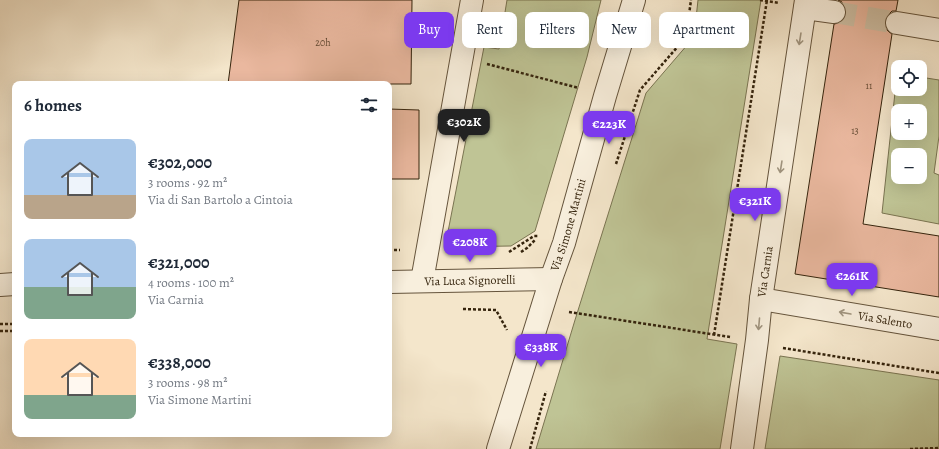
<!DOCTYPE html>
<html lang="en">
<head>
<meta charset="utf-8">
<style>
	body { margin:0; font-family:Alegreya,serif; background:#f6f6f7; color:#1f2937; height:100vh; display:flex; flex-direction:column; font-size:15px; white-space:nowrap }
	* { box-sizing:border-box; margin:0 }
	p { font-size:13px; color:#747a83 }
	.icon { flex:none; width:22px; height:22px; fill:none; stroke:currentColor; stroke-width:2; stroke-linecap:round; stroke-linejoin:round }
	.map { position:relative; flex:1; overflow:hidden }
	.side { position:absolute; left:12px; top:81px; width:380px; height:356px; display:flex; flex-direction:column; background:#fff; border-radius:8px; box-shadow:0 4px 16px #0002 }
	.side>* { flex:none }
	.top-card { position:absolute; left:404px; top:12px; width:380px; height:36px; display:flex; gap:8px }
	.controls { position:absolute; left:891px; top:60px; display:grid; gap:8px }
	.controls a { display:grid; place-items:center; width:36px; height:36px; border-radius:8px; background:#fff; box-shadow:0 4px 16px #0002; font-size:20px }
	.price { position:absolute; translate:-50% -34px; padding:0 9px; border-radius:8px; background:#7c3aed; color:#fff; font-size:13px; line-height:26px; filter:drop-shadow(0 1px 2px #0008) }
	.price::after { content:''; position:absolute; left:50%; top:24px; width:12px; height:9px; margin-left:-6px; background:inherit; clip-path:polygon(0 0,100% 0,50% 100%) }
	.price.current { background:#222; color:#fff }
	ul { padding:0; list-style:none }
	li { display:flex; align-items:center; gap:12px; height:100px; padding:0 12px }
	li span { display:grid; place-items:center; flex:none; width:112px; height:80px; border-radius:8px; color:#555 }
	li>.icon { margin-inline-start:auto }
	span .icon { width:48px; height:48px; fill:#fffc; stroke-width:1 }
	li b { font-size:17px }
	h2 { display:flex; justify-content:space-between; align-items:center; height:48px; padding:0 12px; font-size:17px }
	.chip { padding:0 14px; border-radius:8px; background:#fff; box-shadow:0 4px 16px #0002; font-size:14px; line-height:36px }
	.chip.current { background:#7c3aed; color:#fff }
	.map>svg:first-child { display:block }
	.green { fill:#bfc495; stroke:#7a7451; fill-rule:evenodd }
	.building { fill:#eab89f; stroke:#35240d }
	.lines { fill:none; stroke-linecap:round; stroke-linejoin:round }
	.pedestrian-tunnel { stroke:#cebfa5; stroke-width:22; stroke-dasharray:22 11; stroke-linecap:butt }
	.pedestrian-casing { stroke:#65543c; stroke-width:24 }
	.minor-casing { stroke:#65543c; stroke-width:24 }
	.tertiary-casing { stroke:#65543c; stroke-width:24 }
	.path { stroke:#35240d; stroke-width:2.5; stroke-dasharray:3 2; stroke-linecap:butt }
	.pedestrian { stroke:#f8efdd; stroke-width:22 }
	.minor { stroke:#f8efdd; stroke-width:22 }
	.tertiary { stroke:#f8efdd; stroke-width:22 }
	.oneway { stroke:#a0947f }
	.labels { text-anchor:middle; stroke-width:3; stroke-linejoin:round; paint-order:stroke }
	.number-label { font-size:10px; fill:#624932 }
	.street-label { font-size:12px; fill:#35240d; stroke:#f8efdd }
</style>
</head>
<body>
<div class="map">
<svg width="939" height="449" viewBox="0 0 939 449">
	<rect width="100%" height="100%" fill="#f4e6cb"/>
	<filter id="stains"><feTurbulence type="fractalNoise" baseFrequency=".005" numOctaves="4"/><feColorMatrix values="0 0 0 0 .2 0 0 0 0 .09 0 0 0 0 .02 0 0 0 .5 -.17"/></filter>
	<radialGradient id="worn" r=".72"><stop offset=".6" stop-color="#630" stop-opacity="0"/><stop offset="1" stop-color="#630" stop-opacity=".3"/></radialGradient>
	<g class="green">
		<polygon points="507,0 601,0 587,57 535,231 511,246 445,247 484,47 499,49"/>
		<polygon points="698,0 761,0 707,339 737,344 720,449 536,449 575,320 646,93 694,37"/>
		<path d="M897,74H898V89H920V77L939,80V136L934,173L939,175V224L882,213ZM898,111H920V133H898ZM898,155H920V177H898Z"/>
		<polygon points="780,356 939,380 939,449 765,449"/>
	</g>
	<g class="building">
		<polygon points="239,0 412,0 411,84 228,84"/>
		<polygon points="838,0 898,0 896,11 892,11 888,15 885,21 885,28 889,32 892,34 863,224 939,236 939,297 795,274 834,24 839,23 844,20 846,14 845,7 842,2"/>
		<polygon points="389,109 419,110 419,179 389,179"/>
	</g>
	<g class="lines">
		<polyline class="pedestrian-tunnel" points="834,12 897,23"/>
		<g class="pedestrian-casing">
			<g id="pedestrian">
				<polyline points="805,8 834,12"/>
				<polyline points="897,23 939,30"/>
			</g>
		</g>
		<g class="minor-casing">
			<g id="minor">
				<polyline points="422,281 472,0"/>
				<path id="s1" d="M389,282L551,279"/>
				<polyline points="0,285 15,284"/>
				<path id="s2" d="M761,299L939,329"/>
				<path id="s3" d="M742,449L757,340L761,299L806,0"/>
			</g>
		</g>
		<g class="tertiary-casing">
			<g id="tertiary">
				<path id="s4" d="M498,449L551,279L564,243L605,96L634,0"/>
			</g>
		</g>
		<g class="path">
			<polyline points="760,0 779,3"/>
			<polyline points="487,64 579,88"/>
			<polyline points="616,164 640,90 686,37 691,0"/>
			<polyline points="389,250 400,250"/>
			<polyline points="509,252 534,236 538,236"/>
			<polyline points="521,252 527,248 536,239"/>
			<polyline points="463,309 496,310 507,330"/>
			<polyline points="569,312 730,337"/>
			<polyline points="0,324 15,324"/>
			<polyline points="0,331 15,331"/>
			<polyline points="714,335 767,0"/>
			<polyline points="783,348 939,373"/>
			<polyline points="530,449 546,391"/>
			<polyline points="910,449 939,448"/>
		</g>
		<use href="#pedestrian" class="pedestrian"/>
		<use href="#minor" class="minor"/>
		<use href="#tertiary" class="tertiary"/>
	</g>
	<defs><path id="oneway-shaft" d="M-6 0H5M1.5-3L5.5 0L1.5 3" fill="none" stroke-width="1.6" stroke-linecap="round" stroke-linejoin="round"/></defs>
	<g class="oneway">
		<use href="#oneway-shaft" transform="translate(800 39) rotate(99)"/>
		<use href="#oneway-shaft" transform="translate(781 167) rotate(99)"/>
		<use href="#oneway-shaft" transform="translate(845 313) rotate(-170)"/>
		<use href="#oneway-shaft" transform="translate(759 324) rotate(95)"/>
	</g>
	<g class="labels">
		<g class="number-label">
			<text x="323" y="46">20h</text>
			<text x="869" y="89">11</text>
			<text x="855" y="134">13</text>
		</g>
		<g class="street-label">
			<text dy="4" stroke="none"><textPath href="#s4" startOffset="235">Via Simone Martini</textPath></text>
			<text dy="4" stroke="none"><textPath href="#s3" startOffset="179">Via Carnia</textPath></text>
			<text dy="4" stroke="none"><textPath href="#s1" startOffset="81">Via Luca Signorelli</textPath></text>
			<text dy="4" stroke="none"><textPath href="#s2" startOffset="126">Via Salento</textPath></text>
		</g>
	</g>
	<rect width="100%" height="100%" filter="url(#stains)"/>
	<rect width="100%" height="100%" fill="url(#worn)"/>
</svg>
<div class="controls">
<a><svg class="icon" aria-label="locate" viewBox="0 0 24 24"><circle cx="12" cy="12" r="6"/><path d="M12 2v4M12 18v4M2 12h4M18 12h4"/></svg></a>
<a>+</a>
<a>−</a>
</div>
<b class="price current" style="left:464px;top:143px">€302K</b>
<b class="price" style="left:609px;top:145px">€223K</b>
<b class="price" style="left:755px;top:222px">€321K</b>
<b class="price" style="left:470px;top:263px">€208K</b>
<b class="price" style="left:852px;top:297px">€261K</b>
<b class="price" style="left:541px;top:368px">€338K</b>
<div class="top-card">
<a class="chip current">Buy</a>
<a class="chip">Rent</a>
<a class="chip">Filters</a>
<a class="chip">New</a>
<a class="chip">Apartment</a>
</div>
<section class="side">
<h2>6 homes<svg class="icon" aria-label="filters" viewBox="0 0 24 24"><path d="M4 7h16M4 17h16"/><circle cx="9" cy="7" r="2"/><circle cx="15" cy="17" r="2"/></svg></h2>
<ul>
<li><span style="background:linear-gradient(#a9c7e8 70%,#b9a48a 0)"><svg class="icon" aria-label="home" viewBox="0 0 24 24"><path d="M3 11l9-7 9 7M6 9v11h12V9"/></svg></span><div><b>€302,000</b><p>3 rooms · 92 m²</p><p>Via di San Bartolo a Cintoia</p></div></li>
<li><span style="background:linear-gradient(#a9c7e8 60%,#7fa58c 0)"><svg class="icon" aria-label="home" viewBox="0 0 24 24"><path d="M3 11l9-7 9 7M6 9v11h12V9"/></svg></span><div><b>€321,000</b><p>4 rooms · 100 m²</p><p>Via Carnia</p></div></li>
<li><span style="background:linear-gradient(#ffd9b3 70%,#7fa58c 0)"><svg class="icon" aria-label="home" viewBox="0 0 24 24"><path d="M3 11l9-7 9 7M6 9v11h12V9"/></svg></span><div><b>€338,000</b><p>3 rooms · 98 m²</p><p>Via Simone Martini</p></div></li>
</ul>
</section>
</div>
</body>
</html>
